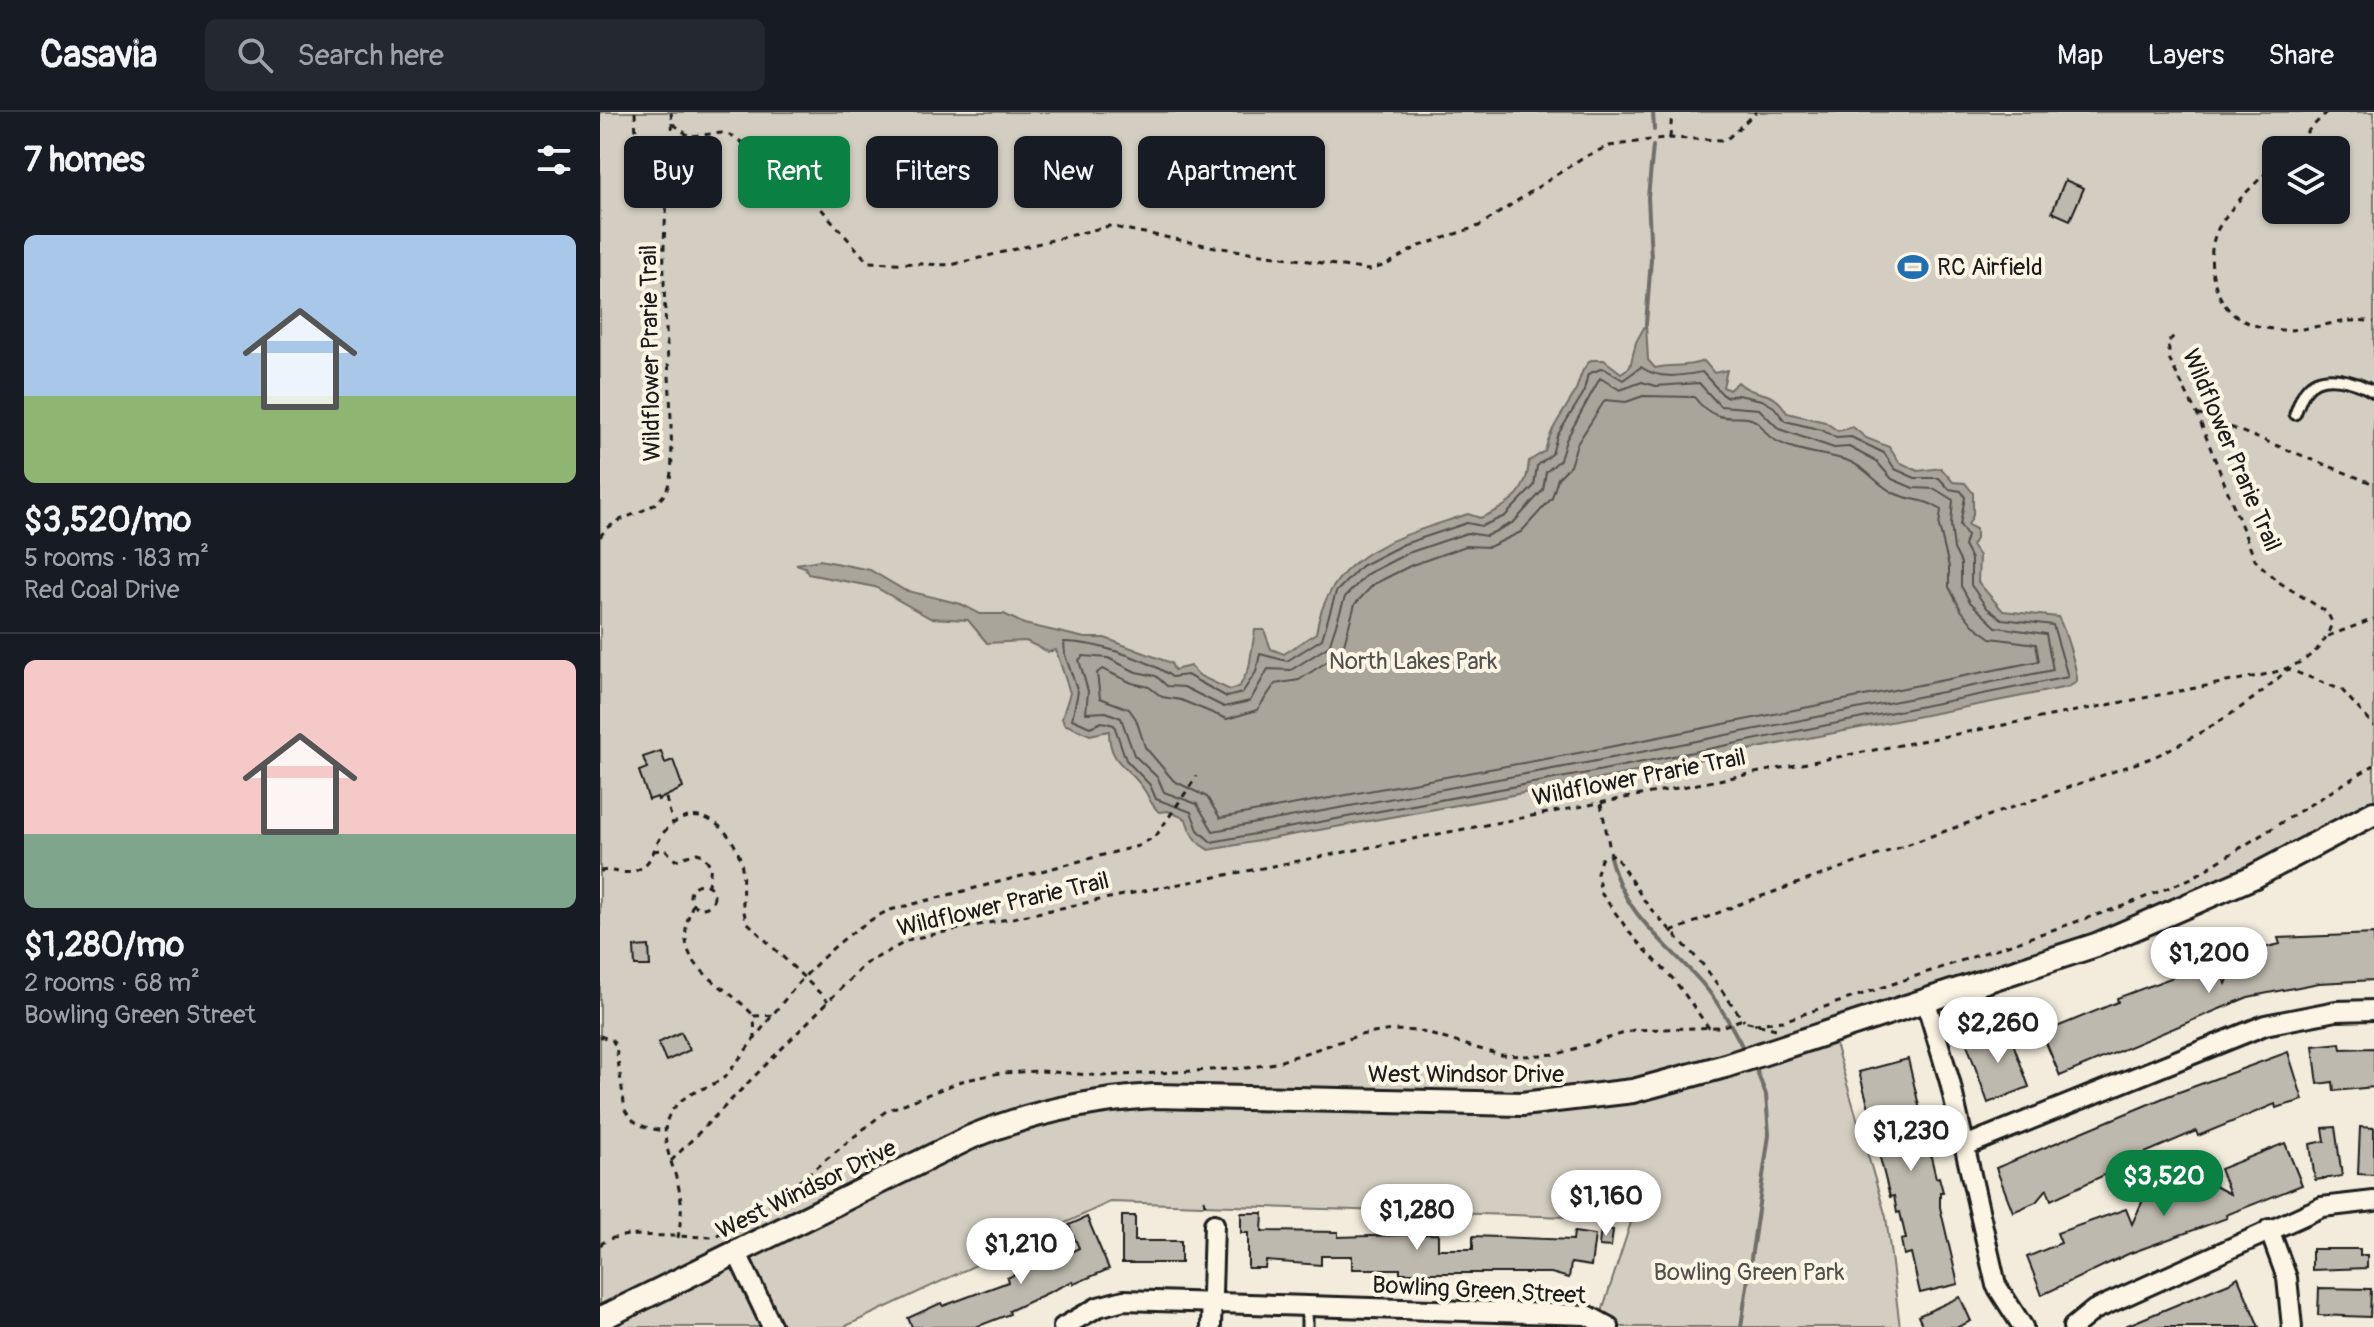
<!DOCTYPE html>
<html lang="en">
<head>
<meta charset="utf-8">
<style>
	body { margin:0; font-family:Pangolin,sans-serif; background:#242831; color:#f1f3f6; height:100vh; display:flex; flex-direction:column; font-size:30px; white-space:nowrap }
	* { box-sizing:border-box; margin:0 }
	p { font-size:26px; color:#9ea1a6 }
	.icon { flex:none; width:44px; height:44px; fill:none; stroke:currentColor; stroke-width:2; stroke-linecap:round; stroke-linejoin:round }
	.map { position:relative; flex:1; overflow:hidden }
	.side { display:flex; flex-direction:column; background:#171b24; width:600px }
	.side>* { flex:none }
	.banner { position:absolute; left:24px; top:24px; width:760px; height:72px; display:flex; gap:16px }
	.fabs { position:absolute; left:1662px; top:24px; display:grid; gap:16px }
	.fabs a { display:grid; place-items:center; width:88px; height:88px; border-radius:12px; background:#171b24; box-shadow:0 2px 6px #0004; font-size:40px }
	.price { position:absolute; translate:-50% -68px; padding:0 18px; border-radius:28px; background:#fff; color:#222; font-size:26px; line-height:52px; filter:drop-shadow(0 2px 4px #0008) }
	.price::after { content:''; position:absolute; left:50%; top:48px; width:24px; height:18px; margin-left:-12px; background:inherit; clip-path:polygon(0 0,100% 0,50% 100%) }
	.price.current { background:#0b8043; color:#fff }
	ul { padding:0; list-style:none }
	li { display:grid; align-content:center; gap:16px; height:424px; padding:0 24px }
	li+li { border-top:2px solid #363941 }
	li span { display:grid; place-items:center; height:248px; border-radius:12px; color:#555 }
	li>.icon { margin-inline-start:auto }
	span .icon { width:144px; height:144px; fill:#fffc; stroke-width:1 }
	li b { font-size:34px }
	h2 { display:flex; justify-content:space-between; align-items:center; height:96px; padding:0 24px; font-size:34px }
	.chip { padding:0 28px; border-radius:12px; background:#171b24; box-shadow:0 2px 6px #0004; font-size:28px; line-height:72px }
	.chip.current { background:#0b8043; color:#fff }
	header { display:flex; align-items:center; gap:48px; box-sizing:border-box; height:112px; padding:0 40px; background:#171b24; border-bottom:2px solid #363941 }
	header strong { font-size:38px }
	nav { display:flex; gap:44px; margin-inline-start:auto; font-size:28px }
	.search { width:560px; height:72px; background:#242831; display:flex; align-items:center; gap:20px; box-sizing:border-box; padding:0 28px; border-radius:12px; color:#9ea1a6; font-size:30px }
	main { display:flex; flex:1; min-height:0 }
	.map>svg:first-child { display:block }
	.green { fill:#d3cec1; stroke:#78756e; stroke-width:2; fill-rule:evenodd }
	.water { fill:#aaa59b; stroke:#716e68; stroke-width:2 }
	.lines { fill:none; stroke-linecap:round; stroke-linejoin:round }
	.shore { stroke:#55534f; stroke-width:2 }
	.stream { stroke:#716e68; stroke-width:4 }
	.building { fill:#beb9ae; stroke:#1c1c1c; stroke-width:2 }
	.service-casing { stroke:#1c1c1c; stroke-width:15 }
	.minor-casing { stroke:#1c1c1c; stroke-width:24 }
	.tertiary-casing { stroke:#1c1c1c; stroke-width:28 }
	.path { stroke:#1c1c1c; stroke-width:3; stroke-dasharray:6 6; stroke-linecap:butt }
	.service { stroke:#fcf5e5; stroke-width:9 }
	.minor { stroke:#fcf5e5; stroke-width:18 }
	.tertiary { stroke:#fcf5e5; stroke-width:22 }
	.labels { text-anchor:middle; stroke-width:8; stroke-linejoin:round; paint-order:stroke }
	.poi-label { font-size:24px; fill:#1c1c1c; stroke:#fcf5e5; text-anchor:start }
	.street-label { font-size:24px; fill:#1c1c1c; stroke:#fcf5e5 }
	.park-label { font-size:24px; fill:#53514e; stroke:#fcf5e5 }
</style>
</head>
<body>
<header>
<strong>Casavia</strong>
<div class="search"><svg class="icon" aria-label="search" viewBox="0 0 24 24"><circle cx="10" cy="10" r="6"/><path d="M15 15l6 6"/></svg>Search here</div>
<nav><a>Map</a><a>Layers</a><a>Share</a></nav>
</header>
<main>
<section class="side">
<h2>7 homes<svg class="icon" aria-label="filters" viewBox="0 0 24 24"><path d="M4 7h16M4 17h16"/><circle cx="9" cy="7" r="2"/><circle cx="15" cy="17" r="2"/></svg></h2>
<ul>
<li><span style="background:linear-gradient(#a9c7e8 65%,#8fb573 0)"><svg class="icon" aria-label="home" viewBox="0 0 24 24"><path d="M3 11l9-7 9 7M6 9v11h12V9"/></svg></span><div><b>$3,520/mo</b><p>5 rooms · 183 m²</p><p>Red Coal Drive</p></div></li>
<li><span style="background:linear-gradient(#f6c9c9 70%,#7fa58c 0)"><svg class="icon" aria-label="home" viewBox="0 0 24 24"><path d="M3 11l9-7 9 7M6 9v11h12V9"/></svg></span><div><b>$1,280/mo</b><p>2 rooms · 68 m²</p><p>Bowling Green Street</p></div></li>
</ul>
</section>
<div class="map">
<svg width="1774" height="1215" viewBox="0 0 1774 1215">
	<rect width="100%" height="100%" fill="#f3ecdd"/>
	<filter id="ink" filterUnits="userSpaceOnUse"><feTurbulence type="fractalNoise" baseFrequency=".0125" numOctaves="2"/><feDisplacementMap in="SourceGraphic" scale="16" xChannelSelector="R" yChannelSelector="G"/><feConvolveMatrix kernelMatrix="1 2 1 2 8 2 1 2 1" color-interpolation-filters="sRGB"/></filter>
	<g filter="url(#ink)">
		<path class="green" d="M0,0H1774V690L1734,714L1629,765L1234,928L1286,1105L1300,1215H1003L999,1209L1032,1107L510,1090L244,1215H0ZM1676,38H1736V98H1676Z"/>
		<path class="water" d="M1046,212L1048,248L1055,256C1073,252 1086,256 1104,249L1114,261L1127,258L1123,275L1129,278L1138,270C1155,287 1172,274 1187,301L1225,310L1238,319L1253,315L1266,326L1289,335L1299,350L1318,359L1341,356L1353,370L1365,371L1373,381V403L1368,413L1376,417V427L1372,434L1379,444L1378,470L1403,499L1458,505C1464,515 1478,559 1477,570L1468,575L995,668L609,738C595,731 590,721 586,707L568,699L559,700C551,693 550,687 545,679C530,654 509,654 509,619L490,623L464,612L462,606L470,581L456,538L448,540L426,529L387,531L368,508L330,506L275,475L208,462L205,455L196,452L220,448L270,458L304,478L361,492L380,502H404L424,512L485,526H505L571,551L574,558L590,554L600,564L630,578L640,574L649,556L655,518H664L671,537L684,542L716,521C729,439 800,425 868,402L880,406C909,394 927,382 929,349L945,339C950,316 963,302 974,282C981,268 979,259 991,248H1004L1021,261L1030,255L1036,230Z"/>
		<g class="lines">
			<g class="shore">
				<path d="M1041,255C1059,268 1080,264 1102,260L1125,285L1138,283L1162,288L1174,295L1185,309L1222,318L1236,326L1251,325L1284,341L1295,357L1315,366H1339L1349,377L1361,379L1365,385L1360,413L1367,424L1364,434L1371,447V473L1387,496L1402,507L1453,513L1468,565L993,660L611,730L598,718L591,700L556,687L550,673L526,648L514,613L502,610L490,615L472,607L478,580L465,543L464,530C495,530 548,547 572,565L587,563L627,585L642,581L656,560L660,542L687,549L722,527L736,480L761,454L804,432L867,411L882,414L905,404L934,374L937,354L952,342L957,324L983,282L988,262L1003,256L1023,268Z"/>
				<polygon points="1000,266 1020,278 1042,270 1056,274 1099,271 1120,294 1159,297 1179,317 1234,336 1249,335 1277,350 1292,367 1313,376 1335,377 1353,388 1351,413 1354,437 1361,451 1361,474 1370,490 1396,515 1446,522 1453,558 991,650 613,719 597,692 564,680 558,666 534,643 521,606 506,600 486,601 488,579 479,548 483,544 508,546 536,560 556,564 567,574 584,575 624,595 650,589 668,557 691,558 729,534 745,485 767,462 808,441 867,421 886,424 914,410 943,378 946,360 960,348 966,328"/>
				<path d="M1043,284L1094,285C1121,320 1141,296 1158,311C1163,315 1165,321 1170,325C1191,340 1223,341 1246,348C1267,355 1276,373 1296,382C1312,389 1327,387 1341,398L1339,414L1349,455V475L1361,498L1373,513L1391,526L1436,532L1439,549L989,639L620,706L607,685L574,669L545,635L536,607L529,597L500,586L497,561L502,557L532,571L549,575L562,585L581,588L627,607L657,598L675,572L699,568L737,543L744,532L755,492L774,472L812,453L866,434L889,435L921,420L952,386L958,366L970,354L977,332L1005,288L1026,290Z"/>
			</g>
			<g class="stream">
				<polyline points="1053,0 1054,18"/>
				<polyline points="1046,212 1051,147 1048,85 1053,34"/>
				<path d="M1010,745C1024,803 1063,827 1101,870C1119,890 1132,914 1144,938"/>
				<polyline points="1141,1215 1169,1023 1166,983 1156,957"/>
			</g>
		</g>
		<g class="building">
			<polygon points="1465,68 1484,76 1470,108 1452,100"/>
			<polygon points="61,639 65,651 73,648 83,676 58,688 57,685 49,688 39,659 47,656 43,645"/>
			<polygon points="1774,822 1774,868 1719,871 1648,885 1460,964 1442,921 1518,890 1517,886 1616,849 1626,872 1638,842 1680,832 1678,826"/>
			<polygon points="49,834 50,854 35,854 34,835"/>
			<polygon points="1414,915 1419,928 1413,931 1429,975 1388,991 1367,932"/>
			<polygon points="81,920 90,938 66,949 58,931"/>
			<polygon points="1740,931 1741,937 1774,936 1774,975 1734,979 1733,970 1718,972 1713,934"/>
			<polygon points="1688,940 1703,988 1676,996 1675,992 1598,1024 1596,1019 1512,1055 1513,1059 1451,1088 1447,1077 1436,1090 1413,1100 1396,1056 1568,984"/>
			<polygon points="1308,947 1336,1066 1339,1065 1343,1080 1340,1080 1340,1095 1358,1172 1320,1181 1311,1141 1304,1143 1301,1128 1306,1127 1300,1100 1297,1101 1294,1084 1290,1085 1278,1038 1290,1036 1283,1007 1273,1010 1259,960"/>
			<polygon points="1735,1015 1742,1064 1715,1068 1710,1032 1725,1029 1723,1016"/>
			<polygon points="1760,1015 1774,1016 1774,1063 1758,1062"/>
			<polygon points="1685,1031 1702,1073 1626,1103 1627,1106 1528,1142 1442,1183 1427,1145 1461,1131 1457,1121 1526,1097 1532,1112 1543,1088 1555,1079 1566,1075 1569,1081 1600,1066 1630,1082 1620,1057"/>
			<polygon points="641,1101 663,1101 662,1119 738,1120 738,1125 838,1122 838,1137 873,1137 873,1124 973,1128 974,1120 995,1123 991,1154 971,1151 969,1166 951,1161 800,1161 800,1157 752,1157 752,1144 721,1144 721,1153 666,1149 665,1156 648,1156 648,1121 641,1121"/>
			<polygon points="522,1104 535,1104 535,1129 581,1129 581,1151 522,1151"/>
			<polygon points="487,1105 509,1157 474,1172 473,1169 409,1199 410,1202 376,1215 312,1215 308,1206 341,1191 343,1194 408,1170 407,1166 435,1153 437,1156 479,1136 469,1113"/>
			<polygon points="1001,1116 1013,1118 1011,1135 999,1134"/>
			<polygon points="1712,1137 1760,1137 1760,1143 1767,1143 1767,1156 1712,1158"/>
			<polygon points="1638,1165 1659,1215 1523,1215 1629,1171"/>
			<polygon points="1719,1176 1771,1177 1770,1205 1718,1203"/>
			<polygon points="1360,1185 1371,1209 1358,1215 1323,1215 1318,1204"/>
		</g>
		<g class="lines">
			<g class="service-casing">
				<g id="service">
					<path d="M1695,302C1698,295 1701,284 1706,278C1721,257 1757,270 1774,280"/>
					<polyline points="707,1215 707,1193"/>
				</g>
			</g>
			<g class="minor-casing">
				<g id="minor">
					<polyline points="1326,890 1350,970 1396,1173 1423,1215"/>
					<polyline points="1365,1034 1665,913 1736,899 1774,898"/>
					<polyline points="1669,1117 1687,1166 1692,1215"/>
					<polyline points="136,1139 172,1215"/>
					<polyline points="463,1215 498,1195 524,1188 987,1203 1009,1215"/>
					<polyline points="611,1215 614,1112"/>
					<polyline points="1473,1215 1494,1198 1722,1095 1774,1089"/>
				</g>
			</g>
			<g class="tertiary-casing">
				<path id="tertiary" d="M0,1207L371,1025C429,1001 492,988 554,984L922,992L1033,979L1125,954L1496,833L1653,765L1774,701"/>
			</g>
			<g class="path">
				<polyline points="35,0 36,26 40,29 122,21 133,24 201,74 268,150 351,153 509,114 615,135 769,158 786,153 817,135 879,114 982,46 1009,34 1064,26 1126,28 1156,0"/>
				<polyline points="72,11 73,27"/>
				<polyline points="1070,26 1072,0"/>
				<polyline points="1689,38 1727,0"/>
				<path d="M1676,51C1656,71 1633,91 1619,115C1605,139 1611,182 1632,201C1645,213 1666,217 1683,218C1714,219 1743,204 1774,210"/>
				<polyline points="1597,302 1774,372"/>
				<path d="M0,425C15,401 51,404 65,381C75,363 71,334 71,314C71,238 46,86 89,24L72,11L71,0"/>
				<polyline points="1728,524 1774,507"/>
				<polyline points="66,686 73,712"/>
				<polyline points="1001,692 1011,743"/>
				<polyline points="54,739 65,737 75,748 97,741 103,743 111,754 108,773"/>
				<path d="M0,759C14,756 25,766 41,756C53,749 55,731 64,720C92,688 127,710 139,743C147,765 138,788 147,810L228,889"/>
				<circle cx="102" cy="784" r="12"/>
				<path d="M93,792C66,856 120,865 154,904"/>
				<path d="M1071,820L1137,793L1554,645C1604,620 1647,596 1688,557L1742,578L1774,614"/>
				<polyline points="1350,898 1349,910 1353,917"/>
				<polyline points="1154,912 1183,909 1526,793 1592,766 1774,653"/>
				<polyline points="1109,916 1075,869 1033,825 1001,781 997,761 1001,747 1014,742 1048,794 1104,854 1144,909"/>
				<path d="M0,924L12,928L16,934L25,998C34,1014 47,1016 64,1019"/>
				<polyline points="155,928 154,904 175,903"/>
				<path d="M71,1049L265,852L311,827L543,779L1668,562C1699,554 1723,542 1732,510L1727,500L1677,469L1655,448L1597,302L1570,249L1568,230L1577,221"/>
				<polyline points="604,1087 606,1098"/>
				<path d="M78,1126C80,1112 83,1096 80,1082C75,1049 48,1015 82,988C95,977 113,975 126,964C172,905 220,830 290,798L538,734L556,724L597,664"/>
				<polyline points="0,1133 8,1127 28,1123 114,1125 176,1088 286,999 362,969 400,961 440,959 503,964 647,956 675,951 760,923 792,918 819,919 900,943 924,944 958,942 1034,918 1121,915 1140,908 1176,917"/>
			</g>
			<use href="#service" class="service"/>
			<use href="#minor" class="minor"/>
			<use href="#tertiary" class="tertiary"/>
		</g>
	</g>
	<defs>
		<g id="stadium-bare" transform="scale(2.4)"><path d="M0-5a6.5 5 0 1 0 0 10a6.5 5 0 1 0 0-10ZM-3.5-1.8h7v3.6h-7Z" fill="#1f6fb2" stroke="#fcf5e5" stroke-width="2.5" paint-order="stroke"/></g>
	</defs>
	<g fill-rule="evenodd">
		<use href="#stadium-bare" x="1313" y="155"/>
	</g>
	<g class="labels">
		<g class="poi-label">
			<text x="1337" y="163">RC Airfield</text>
		</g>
		<g class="street-label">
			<text transform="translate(50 241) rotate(-91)" y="8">Wildflower Prarie Trail</text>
			<text transform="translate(1632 338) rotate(67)" y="8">Wildflower Prarie Trail</text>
			<text transform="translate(1039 665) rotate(-11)" y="8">Wildflower Prarie Trail</text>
			<text transform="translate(403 792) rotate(-13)" y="8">Wildflower Prarie Trail</text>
			<text x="866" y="970">West Windsor Drive</text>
			<text transform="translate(206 1077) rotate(-26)" y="8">West Windsor Drive</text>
			<text transform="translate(879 1178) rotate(3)" y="8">Bowling Green Street</text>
		</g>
		<g class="park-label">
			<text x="813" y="557">North Lakes Park</text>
			<text x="1149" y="1168">Bowling Green Park</text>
		</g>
	</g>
</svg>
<div class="fabs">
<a><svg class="icon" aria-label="layers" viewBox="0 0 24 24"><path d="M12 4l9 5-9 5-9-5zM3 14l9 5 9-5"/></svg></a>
</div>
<b class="price" style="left:1609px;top:883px">$1,200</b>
<b class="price" style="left:1398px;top:953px">$2,260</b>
<b class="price" style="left:1311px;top:1061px">$1,230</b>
<b class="price current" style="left:1564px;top:1106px">$3,520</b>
<b class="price" style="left:1006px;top:1126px">$1,160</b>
<b class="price" style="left:817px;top:1140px">$1,280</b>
<b class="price" style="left:421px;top:1174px">$1,210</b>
<div class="banner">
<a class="chip">Buy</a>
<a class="chip current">Rent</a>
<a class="chip">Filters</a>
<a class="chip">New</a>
<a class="chip">Apartment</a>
</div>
</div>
</main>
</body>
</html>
